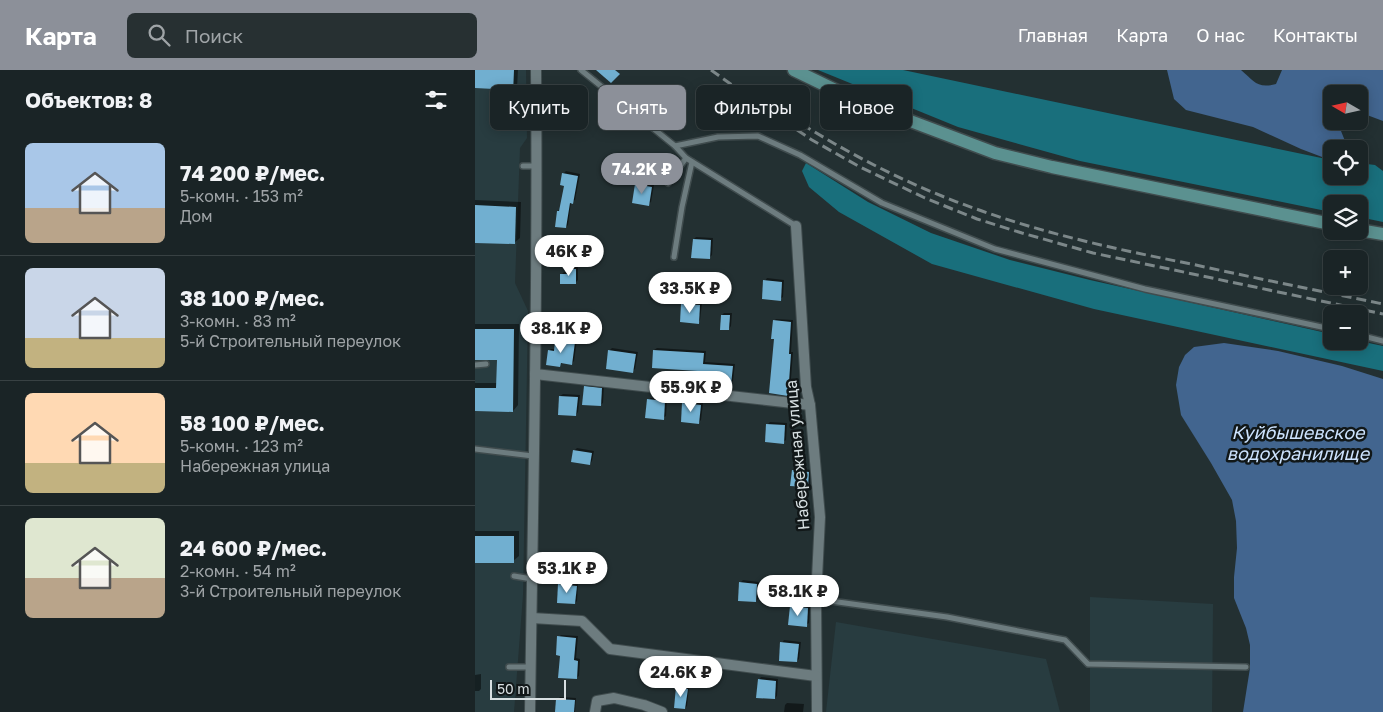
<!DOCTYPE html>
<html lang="ru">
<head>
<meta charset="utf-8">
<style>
	body { margin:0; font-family:"Golos Text",sans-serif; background:#273032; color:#f1f3f6; height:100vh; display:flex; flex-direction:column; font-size:19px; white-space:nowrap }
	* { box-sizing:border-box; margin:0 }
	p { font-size:16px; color:#9fa4a7 }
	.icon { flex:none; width:28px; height:28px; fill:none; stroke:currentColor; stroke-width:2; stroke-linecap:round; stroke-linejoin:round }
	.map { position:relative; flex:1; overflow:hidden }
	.drawer { display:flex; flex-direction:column; background:#1a2426; width:475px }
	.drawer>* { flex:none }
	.banner { position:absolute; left:15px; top:15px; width:475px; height:45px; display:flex; gap:10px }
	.needle { width:32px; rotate:279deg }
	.buttons { position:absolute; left:848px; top:15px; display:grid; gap:10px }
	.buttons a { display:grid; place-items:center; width:45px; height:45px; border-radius:8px; background:#1a2426; box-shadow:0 2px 12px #0003,0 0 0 1px #384143; font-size:25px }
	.scale { position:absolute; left:15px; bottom:12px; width:76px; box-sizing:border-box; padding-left:5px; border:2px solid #d7dfe1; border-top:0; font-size:14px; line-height:18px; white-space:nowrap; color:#d7dfe1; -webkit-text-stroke:4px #111718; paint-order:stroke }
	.price { position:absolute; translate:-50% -42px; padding:0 11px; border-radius:18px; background:#fff; color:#222; font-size:16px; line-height:32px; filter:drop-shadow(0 1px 2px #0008) }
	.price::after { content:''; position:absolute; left:50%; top:30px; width:15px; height:11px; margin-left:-8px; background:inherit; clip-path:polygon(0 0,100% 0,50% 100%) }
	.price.on { background:#8c9099; color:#fff }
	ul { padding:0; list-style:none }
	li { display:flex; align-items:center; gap:15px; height:125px; padding:0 25px }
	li+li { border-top:1px solid #384143 }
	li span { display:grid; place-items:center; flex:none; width:140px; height:100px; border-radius:8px; color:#555 }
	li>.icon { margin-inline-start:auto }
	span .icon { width:60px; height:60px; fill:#fffc; stroke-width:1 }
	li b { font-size:21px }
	h2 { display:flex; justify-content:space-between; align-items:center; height:60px; padding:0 25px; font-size:21px }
	.tag { padding:0 18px; border-radius:8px; background:#1a2426; box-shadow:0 2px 12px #0003,0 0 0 1px #384143; font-size:18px; line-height:45px }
	.tag.on { background:#8c9099; color:#fff }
	header { display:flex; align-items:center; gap:30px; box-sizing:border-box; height:70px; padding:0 25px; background:#8c9099; color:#fff }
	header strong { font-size:24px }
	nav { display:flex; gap:28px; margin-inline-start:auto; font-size:18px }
	.search { width:350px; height:45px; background:#273032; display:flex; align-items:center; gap:12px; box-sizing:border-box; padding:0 18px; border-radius:8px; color:#9fa4a7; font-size:19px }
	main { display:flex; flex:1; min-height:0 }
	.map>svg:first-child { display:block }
	.built { fill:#283c40 }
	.forest { fill:#196f7c }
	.water { fill:#42658f }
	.shadow { fill:#0007 }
	.building { fill:#71afd0 }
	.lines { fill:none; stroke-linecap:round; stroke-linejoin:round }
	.service-casing { stroke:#404c4e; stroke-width:8 }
	.minor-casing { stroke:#404c4e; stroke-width:12 }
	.secondary-casing { stroke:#404c4e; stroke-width:15 }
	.service { stroke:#6d7c7f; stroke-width:5 }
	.minor { stroke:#6d7c7f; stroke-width:10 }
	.secondary { stroke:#5b9190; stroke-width:12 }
	.rail { stroke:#7c8789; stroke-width:3; stroke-dasharray:10 5; stroke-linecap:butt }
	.labels { text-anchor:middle; stroke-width:5; stroke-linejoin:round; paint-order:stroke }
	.street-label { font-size:16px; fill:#d7dfe1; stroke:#111718 }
	.water-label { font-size:18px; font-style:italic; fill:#cde3fe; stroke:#111718 }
</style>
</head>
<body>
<header>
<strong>Карта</strong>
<div class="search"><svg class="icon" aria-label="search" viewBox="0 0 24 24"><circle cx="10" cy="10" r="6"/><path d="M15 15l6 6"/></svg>Поиск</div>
<nav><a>Главная</a><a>Карта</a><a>О нас</a><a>Контакты</a></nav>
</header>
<main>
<section class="drawer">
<h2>Объектов: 8<svg class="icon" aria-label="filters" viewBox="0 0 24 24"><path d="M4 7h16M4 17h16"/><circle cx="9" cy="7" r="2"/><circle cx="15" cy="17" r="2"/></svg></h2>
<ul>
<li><span style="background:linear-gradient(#a9c7e8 65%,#b9a48a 0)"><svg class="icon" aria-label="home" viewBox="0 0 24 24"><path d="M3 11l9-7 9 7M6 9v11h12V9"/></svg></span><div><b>74 200 ₽/мес.</b><p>5-комн. · 153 m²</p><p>Дом</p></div></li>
<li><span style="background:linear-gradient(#c9d6e8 70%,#c2b280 0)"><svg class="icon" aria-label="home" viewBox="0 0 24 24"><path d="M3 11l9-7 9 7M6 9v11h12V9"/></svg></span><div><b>38 100 ₽/мес.</b><p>3-комн. · 83 m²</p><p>5-й Строительный переулок</p></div></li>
<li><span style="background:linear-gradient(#ffd9b3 70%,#c2b280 0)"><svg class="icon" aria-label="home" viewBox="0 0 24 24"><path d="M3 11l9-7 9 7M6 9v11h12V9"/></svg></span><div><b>58 100 ₽/мес.</b><p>5-комн. · 123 m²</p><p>Набережная улица</p></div></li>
<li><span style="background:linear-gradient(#dfe7d0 60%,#b9a48a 0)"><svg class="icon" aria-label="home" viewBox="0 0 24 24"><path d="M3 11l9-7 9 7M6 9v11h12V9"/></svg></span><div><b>24 600 ₽/мес.</b><p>2-комн. · 54 m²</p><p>3-й Строительный переулок</p></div></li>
</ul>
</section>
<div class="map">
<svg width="908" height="642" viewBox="0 0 908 642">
	<rect width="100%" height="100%" fill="#233032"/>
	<g class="built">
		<polygon points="0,0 51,0 52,68 45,78 40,213 53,241 48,525 39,642 0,642"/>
		<polygon points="615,527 738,534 737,642 615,642"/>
		<polygon points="361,552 571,589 585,642 351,642"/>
	</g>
	<g class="forest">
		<polygon points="343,0 428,0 856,90 856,106 884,106 884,93 900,95 908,101 908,152 884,147 884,134 856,134 856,142 605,91 483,57"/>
		<polygon points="331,93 393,132 456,163 535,190 615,210 856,264 856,271 884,271 908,276 908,301 619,239 457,194 364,142 334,117 327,101"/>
	</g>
	<g class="water">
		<path d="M692,0H766C779,11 782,19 801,14L807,0H908V51L884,42V24H856L855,48L858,53L866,61L870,71L869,79H856V90H855L826,79L778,57L711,40L699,29Z"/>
		<polygon points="749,273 803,281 867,296 908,309 908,642 768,642 775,598 775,575 771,558 759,528 759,507 762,478 761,451 757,430 736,393 706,345 701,315 704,297 710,285 719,277"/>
	</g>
	<g class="shadow">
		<polygon points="0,0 43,0 42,18 37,23 20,18 0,17"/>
		<polygon points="90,25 107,29 102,45 100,48 88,27"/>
		<polygon points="91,101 105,104 100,130 96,132 93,155 91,157 83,141 85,139 90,115 88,104"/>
		<polygon points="163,112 179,115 176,132 173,134 161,115"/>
		<polygon points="0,130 46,132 45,168 39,173 0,171"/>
		<polygon points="221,167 238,168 237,185 234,188 219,169"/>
		<polygon points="95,197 103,197 103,210 100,213 86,205 89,202 93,202 93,199"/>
		<polygon points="292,208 309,210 308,227 305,229 290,211"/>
		<polygon points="210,232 227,233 225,250 223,253 208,234"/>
		<polygon points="90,242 104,242 104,253 102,256 88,244"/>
		<polygon points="249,243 257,243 256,256 254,259 247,245"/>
		<polygon points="301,249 318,250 316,282 318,282 315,322 312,324 300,268 299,251"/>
		<polygon points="0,254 44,254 43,335 38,341 0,340 0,313 23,313 23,289 0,289"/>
		<polygon points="90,269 102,270 99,291 97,293 87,293 85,295 74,281 76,279 80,279 81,272 84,270 89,270"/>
		<polygon points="137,278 163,282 160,299 157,301 132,298 135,280"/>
		<polygon points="182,278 231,281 230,292 260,294 258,311 256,313 240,301 179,280"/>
		<polygon points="112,315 129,316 128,333 125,335 110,317"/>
		<polygon points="88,324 105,325 103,342 101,345 85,326"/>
		<polygon points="176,328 192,329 191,346 188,348 173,330"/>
		<polygon points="211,331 228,333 226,350 224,352 209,334"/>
		<polygon points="295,352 312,353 311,370 308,372 293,354"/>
		<polygon points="102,378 119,381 117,391 115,394 99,381"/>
		<polygon points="321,398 336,400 335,414 332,416 318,401"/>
		<polygon points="0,461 44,461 44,486 38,491 0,492"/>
		<polygon points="268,510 284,512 283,529 281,531 265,513"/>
		<polygon points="87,512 103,514 102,531 100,533 84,515"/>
		<polygon points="318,535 335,536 334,553 331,555 316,537"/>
		<polygon points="86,565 103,566 101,588 105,589 104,606 101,608 86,584 84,567"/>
		<polygon points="309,570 326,572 324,589 322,591 307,573"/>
		<polygon points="6,604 6,619 4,621 0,621 0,605"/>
		<polygon points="286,607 303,609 302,626 300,628 284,610"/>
		<polygon points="205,615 214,617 212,636 210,638 202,618"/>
		<polygon points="85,627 101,628 100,642 81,642 82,630"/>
		<polygon points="312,633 329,634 328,642 309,642 310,635"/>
	</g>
	<g class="building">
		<polygon points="0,0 39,0 38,24 19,23 19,19 0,18"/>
		<polygon points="121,0 140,0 145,4 136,13"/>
		<polygon points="87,26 105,31 100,49 82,45"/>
		<polygon points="87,103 103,106 98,134 95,133 91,158 80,157 82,141 84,141 89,116 85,115"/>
		<polygon points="160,114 177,117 174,136 157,133"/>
		<polygon points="0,135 41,137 40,174 0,173"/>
		<polygon points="218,169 236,170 235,189 216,188"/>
		<polygon points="92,199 101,199 101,214 85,214 85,204 92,204"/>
		<polygon points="288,210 307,212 306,231 287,229"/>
		<polygon points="206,234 225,235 224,254 205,252"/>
		<rect x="86" y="244" width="16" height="13"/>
		<polygon points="246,245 255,245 254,260 245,260"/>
		<polygon points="298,250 316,252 314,284 316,284 313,326 294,323 299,269 296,269"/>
		<polygon points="0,259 39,259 38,342 0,341 0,318 21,318 22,290 0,290"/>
		<polygon points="80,271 86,272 86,271 100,272 97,295 86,293 85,297 71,295 73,280 79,281"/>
		<polygon points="133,280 161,284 158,303 131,299"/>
		<polygon points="178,280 229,283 228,294 258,296 256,315 238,313 238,302 177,298"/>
		<polygon points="109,316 127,318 126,336 107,335"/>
		<polygon points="84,326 103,327 101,346 83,345"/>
		<polygon points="172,329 190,331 189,350 170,348"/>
		<polygon points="207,333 226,335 224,354 206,352"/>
		<polygon points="291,354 310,355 309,374 290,372"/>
		<polygon points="98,380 117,383 115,395 96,392"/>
		<polygon points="317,400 334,402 333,417 315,416"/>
		<rect x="0" y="466" width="39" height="27"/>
		<polygon points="264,512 282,514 281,532 263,531"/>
		<polygon points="83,514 102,516 100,534 82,533"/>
		<polygon points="315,536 333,538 332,557 313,555"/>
		<polygon points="82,566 101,568 99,590 103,591 102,609 83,608 85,586 81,585"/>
		<polygon points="305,572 324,574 322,592 304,591"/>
		<polygon points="283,609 301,611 300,629 281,628"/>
		<polygon points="201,617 213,619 210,639 199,638"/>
		<polygon points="81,629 100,630 99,642 80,642"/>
	</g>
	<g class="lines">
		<g class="service-casing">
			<g id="service">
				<polyline points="106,0 200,76 211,88 321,156"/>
				<polyline points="200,76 243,67 283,66 325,85 407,133 520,179 670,219 856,259"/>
				<polyline points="48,96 62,96"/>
				<polyline points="193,113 211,88"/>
				<polyline points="199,187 207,137 217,92"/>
				<polyline points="884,265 908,271"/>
				<polyline points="0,295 11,294"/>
				<polyline points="0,379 58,386"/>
				<polyline points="39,506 57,509"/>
				<polyline points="341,529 472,547 590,570 613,594 771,597"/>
				<polyline points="34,597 56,597"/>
			</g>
		</g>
		<g class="minor-casing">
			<g id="minor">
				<polyline points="321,156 331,317 335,335 345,447 341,529 342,642"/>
				<polyline points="60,304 335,335"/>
				<polyline points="57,548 107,551 135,579 341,606"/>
				<path d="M55,642C58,428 63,214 61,0"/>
				<polyline points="120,642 122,631 139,628 169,635 187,642"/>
			</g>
		</g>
		<g class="secondary-casing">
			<g id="secondary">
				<polyline points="319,0 385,32 520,83 577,97 856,154"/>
				<polyline points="884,160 908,164"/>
			</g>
		</g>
		<use href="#service" class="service"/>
		<use href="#minor" class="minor"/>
		<use href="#secondary" class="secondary"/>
		<g class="rail">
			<polyline points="236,0 289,38 337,70 385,97 450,128 502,149 547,163 618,183 908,244"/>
			<path d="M277,21C348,71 425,113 507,141C575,165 645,180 716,194C780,208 844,221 908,234"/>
		</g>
	</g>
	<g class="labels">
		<g class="street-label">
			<text transform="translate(322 385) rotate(-95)" y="6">Набережная улица</text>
		</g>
		<g class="water-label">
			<text x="823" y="369">Куйбышевское<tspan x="823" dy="21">водохранилище</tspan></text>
		</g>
	</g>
</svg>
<div class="buttons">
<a><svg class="needle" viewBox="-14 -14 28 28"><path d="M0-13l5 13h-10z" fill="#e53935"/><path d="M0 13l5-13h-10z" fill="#9fa4a7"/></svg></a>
<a><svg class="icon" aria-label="locate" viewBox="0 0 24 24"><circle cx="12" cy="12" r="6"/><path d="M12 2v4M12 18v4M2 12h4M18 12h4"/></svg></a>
<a><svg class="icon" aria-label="layers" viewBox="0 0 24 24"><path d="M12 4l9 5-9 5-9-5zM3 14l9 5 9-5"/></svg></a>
<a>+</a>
<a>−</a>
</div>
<div class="scale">50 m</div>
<b class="price on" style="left:167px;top:125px">74.2K ₽</b>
<b class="price" style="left:94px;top:207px">46K ₽</b>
<b class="price" style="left:215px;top:244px">33.5K ₽</b>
<b class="price" style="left:86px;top:284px">38.1K ₽</b>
<b class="price" style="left:216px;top:343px">55.9K ₽</b>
<b class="price" style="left:92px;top:524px">53.1K ₽</b>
<b class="price" style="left:323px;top:547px">58.1K ₽</b>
<b class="price" style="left:206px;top:628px">24.6K ₽</b>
<div class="banner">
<a class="tag">Купить</a>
<a class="tag on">Снять</a>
<a class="tag">Фильтры</a>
<a class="tag">Новое</a>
</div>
</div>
</main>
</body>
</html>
